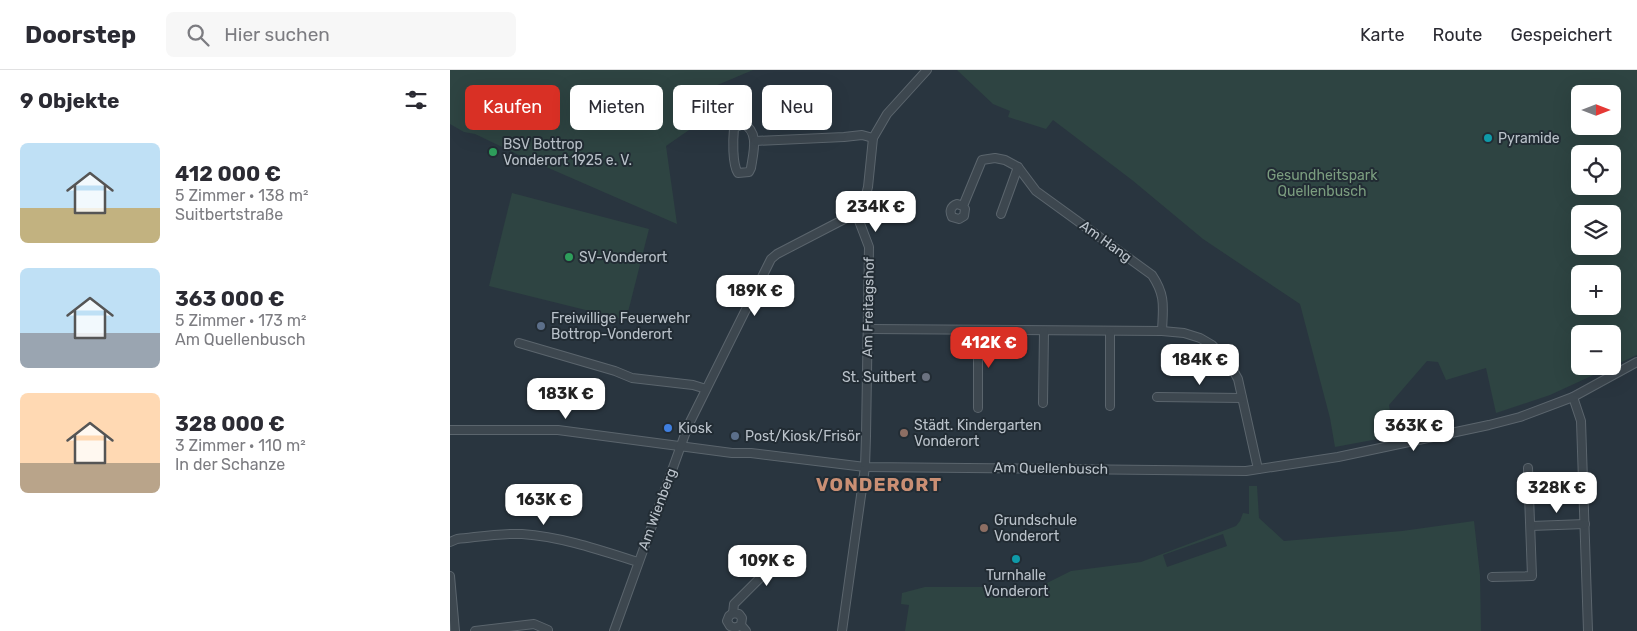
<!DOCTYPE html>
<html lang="de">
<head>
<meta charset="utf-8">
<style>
	body { margin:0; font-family:Rubik,sans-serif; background:#f7f7f7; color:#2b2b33; height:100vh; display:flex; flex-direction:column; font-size:19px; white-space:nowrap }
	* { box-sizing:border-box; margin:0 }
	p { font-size:16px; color:#7c7c81 }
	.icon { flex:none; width:28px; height:28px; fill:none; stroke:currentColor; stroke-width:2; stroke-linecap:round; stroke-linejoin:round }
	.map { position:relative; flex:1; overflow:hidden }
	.panel { display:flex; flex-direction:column; background:#fff; width:450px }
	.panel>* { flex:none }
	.banner { position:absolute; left:15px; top:15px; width:475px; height:45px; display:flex; gap:10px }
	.needle { width:32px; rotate:90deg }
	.tools { position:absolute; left:1121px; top:15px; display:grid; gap:10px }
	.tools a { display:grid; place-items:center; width:50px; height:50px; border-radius:8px; background:#fff; box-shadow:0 5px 20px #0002; font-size:25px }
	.price { position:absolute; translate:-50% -42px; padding:0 11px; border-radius:10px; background:#fff; color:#222; font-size:16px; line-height:32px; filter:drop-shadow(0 1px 2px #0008) }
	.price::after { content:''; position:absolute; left:50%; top:30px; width:15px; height:11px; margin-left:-8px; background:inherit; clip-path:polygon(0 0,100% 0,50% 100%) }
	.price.selected { background:#d93025; color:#fff }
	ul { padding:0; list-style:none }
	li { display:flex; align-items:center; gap:15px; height:125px; padding:0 20px }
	li span { display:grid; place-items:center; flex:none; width:140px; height:100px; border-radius:8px; color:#555 }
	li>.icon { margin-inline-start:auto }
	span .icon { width:60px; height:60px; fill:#fffc; stroke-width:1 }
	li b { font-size:21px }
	h2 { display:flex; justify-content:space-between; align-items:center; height:60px; padding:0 20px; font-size:21px }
	.tag { padding:0 18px; border-radius:8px; background:#fff; box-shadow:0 5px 20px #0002; font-size:18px; line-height:45px }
	.tag.selected { background:#d93025; color:#fff }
	header { display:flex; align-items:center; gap:30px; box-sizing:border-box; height:70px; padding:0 25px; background:#fff; border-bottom:1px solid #e1e1e2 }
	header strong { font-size:24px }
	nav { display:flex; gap:28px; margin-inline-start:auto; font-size:18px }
	.search { width:350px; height:45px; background:#f7f7f7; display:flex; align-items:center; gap:12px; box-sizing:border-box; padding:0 18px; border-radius:8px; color:#7c7c81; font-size:19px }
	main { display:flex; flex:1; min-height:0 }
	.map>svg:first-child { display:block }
	.green { fill:#2e4442; fill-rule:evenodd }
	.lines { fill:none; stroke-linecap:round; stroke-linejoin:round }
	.street-casing { stroke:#5b656d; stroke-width:10 }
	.street { stroke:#3d474f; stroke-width:8 }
	.culture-dot { fill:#0f9aa8; stroke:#222c34; stroke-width:2 }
	.leisure-dot { fill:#2e9e5b; stroke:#222c34; stroke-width:2 }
	.service-dot { fill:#5c6f8a; stroke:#222c34; stroke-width:2 }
	.worship-dot { fill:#6b7280; stroke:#222c34; stroke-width:2 }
	.shop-dot { fill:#3f7fe0; stroke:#222c34; stroke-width:2 }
	.education-dot { fill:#8d6e63; stroke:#222c34; stroke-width:2 }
	.labels { text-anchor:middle; stroke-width:4; stroke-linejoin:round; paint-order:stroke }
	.poi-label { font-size:14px; fill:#bac2ca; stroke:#222c34; text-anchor:start }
	.park-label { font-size:14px; fill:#7b9d7f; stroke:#222c34 }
	.street-label { font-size:14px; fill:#bac2ca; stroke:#222c34 }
	.district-label { font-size:19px; font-weight:bold; letter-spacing:1px; fill:#ca8f74; stroke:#222c34 }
</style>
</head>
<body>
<header>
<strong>Doorstep</strong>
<div class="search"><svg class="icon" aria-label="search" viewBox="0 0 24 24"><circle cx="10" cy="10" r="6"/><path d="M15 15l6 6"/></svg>Hier suchen</div>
<nav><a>Karte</a><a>Route</a><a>Gespeichert</a></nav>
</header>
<main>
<section class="panel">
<h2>9 Objekte<svg class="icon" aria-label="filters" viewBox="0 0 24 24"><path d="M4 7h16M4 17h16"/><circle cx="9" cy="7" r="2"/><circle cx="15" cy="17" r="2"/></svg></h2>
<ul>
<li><span style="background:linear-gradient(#bfe0f5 65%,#c2b280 0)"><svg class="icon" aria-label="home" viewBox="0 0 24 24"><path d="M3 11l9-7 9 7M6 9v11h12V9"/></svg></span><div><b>412 000 €</b><p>5 Zimmer · 138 m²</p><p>Suitbertstraße</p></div></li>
<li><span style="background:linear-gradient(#bfe0f5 65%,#9aa5b1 0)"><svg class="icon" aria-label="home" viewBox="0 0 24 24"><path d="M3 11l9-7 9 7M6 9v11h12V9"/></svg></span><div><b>363 000 €</b><p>5 Zimmer · 173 m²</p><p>Am Quellenbusch</p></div></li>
<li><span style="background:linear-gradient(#ffd9b3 70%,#b9a48a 0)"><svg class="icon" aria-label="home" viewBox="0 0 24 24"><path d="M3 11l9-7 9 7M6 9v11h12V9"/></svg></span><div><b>328 000 €</b><p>3 Zimmer · 110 m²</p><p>In der Schanze</p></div></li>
</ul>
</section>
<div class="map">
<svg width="1187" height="561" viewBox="0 0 1187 561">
	<rect width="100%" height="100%" fill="#29353f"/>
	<g class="green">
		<polygon points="0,0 303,0 239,27 252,51 216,76 227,154 71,86 25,64 14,62 0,54"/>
		<path d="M507,0H1187V285L1100,325L1046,343L1036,298L996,310L988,292L977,291L939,335L944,366L885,377L880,348L850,234L753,169L682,110L603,50L596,59L558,47L560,41L543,34ZM1130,24H1162V56H1130ZM1130,84H1162V116H1130ZM1130,144H1162V176H1130ZM1130,204H1162V236H1130ZM1130,264H1162V296H1130Z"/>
		<polygon points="62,123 199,159 176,250 39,216"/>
		<path d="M799,416H807L809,448L834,471L952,461L1024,451L1030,505L1031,561H455L459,535L451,534L452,523L475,517H589L621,501L691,492L786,456L790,451L793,443L799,444ZM773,464L777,476L717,497L713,485Z"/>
	</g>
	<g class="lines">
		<g class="street-casing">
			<g id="street">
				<path d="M293,54C310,61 303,84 301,98L299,102L288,103C282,94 283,69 284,58Z"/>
				<polyline points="305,71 394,67 412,65 423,68"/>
				<path d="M513,136L515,139L514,146L509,149L502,147C499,141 501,136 507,134L513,136L532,90L545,88L555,90L568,97L586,121L702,205C716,226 713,237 712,261"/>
				<polyline points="551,144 568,97"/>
				<polyline points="418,259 712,261 734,263 750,268 762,275 779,293 788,309 808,399"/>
				<polyline points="69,273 165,301 182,308 243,315 256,319"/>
				<polyline points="707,327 792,328"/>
				<polyline points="1123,327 1131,351 1138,561"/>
				<polyline points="593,333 594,261"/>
				<polyline points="660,336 660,262"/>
				<polyline points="528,338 528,261"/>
				<polyline points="0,360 108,360 282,383 301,383 415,397 796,401 888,387 1039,355 1070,347 1123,327 1187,292"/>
				<polyline points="1081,456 1135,454"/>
				<path d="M0,472L7,469C28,467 51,463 72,464C113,467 150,480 188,492"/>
				<polyline points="0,506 5,561"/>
				<polyline points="1042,507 1082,506 1078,398"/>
				<polyline points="283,543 284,534 334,484"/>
				<polyline points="291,555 285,558 280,556 277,551 279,546 283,543 289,544 292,548 291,555 296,561"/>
				<polyline points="25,561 84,554 98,560"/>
				<polyline points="164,561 238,356 321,189 327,184 406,143"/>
				<polyline points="392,561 415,397 416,366 419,177 406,143 413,136 418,117 423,68 437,44 477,0"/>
			</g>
		</g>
		<use href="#street" class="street"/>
	</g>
	<g class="culture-dot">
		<circle cx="1038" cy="68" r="5"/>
		<circle cx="566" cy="489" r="5"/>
	</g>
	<g class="leisure-dot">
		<circle cx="43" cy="82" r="5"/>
		<circle cx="119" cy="187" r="5"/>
	</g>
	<g class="service-dot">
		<circle cx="91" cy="256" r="5"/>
		<circle cx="285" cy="366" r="5"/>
	</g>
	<circle class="worship-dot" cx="476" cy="307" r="5"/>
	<circle class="shop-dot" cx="218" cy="358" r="5"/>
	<g class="education-dot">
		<circle cx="454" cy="363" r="5"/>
		<circle cx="534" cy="458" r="5"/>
	</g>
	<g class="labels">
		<g class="poi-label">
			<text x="1048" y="73">Pyramide</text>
			<text x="53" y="79">BSV Bottrop<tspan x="53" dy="16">Vonderort 1925 e. V.</tspan></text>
			<text x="129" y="192">SV-Vonderort</text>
			<text x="101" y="253">Freiwillige Feuerwehr<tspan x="101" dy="16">Bottrop-Vonderort</tspan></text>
			<text x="466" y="312" text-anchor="end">St. Suitbert</text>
			<text x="464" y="360">Städt. Kindergarten<tspan x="464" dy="16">Vonderort</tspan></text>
			<text x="228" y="363">Kiosk</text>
			<text x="295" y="371">Post/Kiosk/Frisör</text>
			<text x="544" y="455">Grundschule<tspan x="544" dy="16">Vonderort</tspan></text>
			<text x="566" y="510" text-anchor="middle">Turnhalle<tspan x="566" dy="16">Vonderort</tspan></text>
		</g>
		<g class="park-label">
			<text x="872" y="110">Gesundheitspark<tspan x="872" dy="16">Quellenbusch</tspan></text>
		</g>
		<g class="street-label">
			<text transform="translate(656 171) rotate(36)" y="5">Am Hang</text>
			<text transform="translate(418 237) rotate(-89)" y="5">Am Freitagshof</text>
			<text transform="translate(601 398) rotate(1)" y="5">Am Quellenbusch</text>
			<text transform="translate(207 439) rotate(-70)" y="5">Am Wienberg</text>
		</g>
		<g class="district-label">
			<text x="429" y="421">VONDERORT</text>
		</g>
	</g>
</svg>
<div class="tools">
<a><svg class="needle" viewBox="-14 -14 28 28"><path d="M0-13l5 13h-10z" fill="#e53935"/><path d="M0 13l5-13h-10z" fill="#7c7c81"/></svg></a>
<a><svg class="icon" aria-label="locate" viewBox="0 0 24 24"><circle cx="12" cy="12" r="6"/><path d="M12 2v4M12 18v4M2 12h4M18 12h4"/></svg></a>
<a><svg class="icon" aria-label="layers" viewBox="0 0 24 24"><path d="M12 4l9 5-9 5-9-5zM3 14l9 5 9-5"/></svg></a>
<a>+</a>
<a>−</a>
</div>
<b class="price" style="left:426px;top:163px">234K €</b>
<b class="price" style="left:305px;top:247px">189K €</b>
<b class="price selected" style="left:539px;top:299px">412K €</b>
<b class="price" style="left:750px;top:316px">184K €</b>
<b class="price" style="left:116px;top:350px">183K €</b>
<b class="price" style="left:964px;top:382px">363K €</b>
<b class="price" style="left:1107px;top:444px">328K €</b>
<b class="price" style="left:94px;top:456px">163K €</b>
<b class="price" style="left:317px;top:517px">109K €</b>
<div class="banner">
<a class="tag selected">Kaufen</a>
<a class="tag">Mieten</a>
<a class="tag">Filter</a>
<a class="tag">Neu</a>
</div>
</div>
</main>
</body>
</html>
